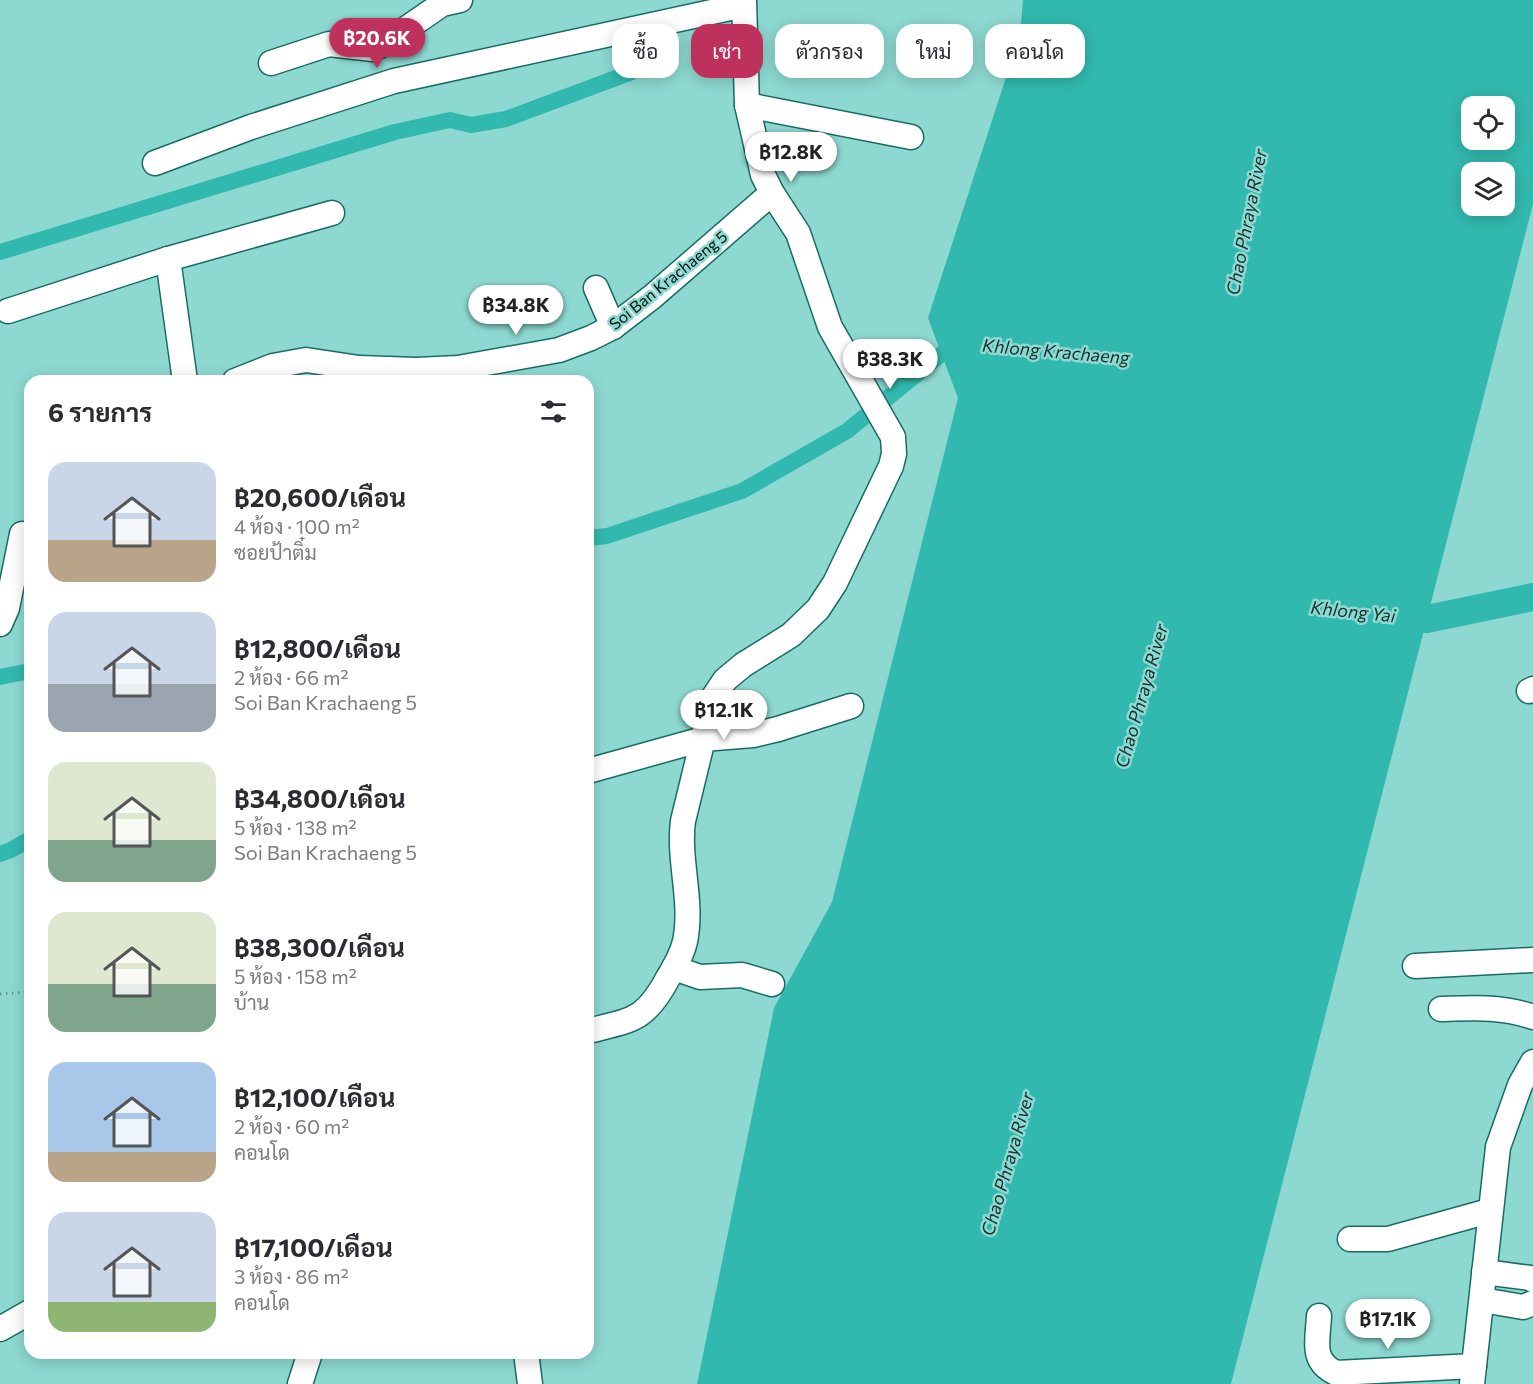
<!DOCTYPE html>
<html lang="th">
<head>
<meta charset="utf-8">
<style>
	body { margin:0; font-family:Commissioner,Sarabun,sans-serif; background:#f7f7f7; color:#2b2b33; height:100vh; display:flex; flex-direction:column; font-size:22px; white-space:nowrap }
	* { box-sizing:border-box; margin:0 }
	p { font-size:20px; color:#7c7c81 }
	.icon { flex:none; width:33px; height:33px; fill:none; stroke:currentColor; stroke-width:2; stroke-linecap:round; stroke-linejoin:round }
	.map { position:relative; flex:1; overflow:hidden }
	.panel { position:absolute; left:24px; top:375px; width:570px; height:984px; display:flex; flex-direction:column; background:#fff; border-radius:18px; box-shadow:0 3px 15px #0003 }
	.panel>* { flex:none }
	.hud { position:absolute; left:612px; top:24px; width:570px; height:54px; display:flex; gap:12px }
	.fabs { position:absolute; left:1461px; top:96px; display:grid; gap:12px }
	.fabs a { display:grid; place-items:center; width:54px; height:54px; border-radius:12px; background:#fff; box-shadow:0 3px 15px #0003; font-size:30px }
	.price { position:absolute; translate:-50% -51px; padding:0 14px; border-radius:21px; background:#fff; color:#222; font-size:20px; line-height:39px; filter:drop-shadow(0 2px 3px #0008) }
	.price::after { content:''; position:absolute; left:50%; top:36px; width:18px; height:14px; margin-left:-9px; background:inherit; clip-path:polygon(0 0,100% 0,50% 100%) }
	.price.on { background:#bf315d; color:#fff }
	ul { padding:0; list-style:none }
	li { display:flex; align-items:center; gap:18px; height:150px; padding:0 24px }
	li span { display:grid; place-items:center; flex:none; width:168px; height:120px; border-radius:18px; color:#555 }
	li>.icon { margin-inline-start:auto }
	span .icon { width:72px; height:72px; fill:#fffc; stroke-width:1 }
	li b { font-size:26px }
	h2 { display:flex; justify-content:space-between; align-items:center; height:72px; padding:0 24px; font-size:26px }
	.chip { padding:0 21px; border-radius:18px; background:#fff; box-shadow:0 3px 15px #0003; font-size:21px; line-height:54px }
	.chip.on { background:#bf315d; color:#fff }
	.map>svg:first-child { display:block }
	.water { fill:#32b9af; fill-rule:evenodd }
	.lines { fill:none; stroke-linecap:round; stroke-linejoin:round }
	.canal { stroke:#32b9af; stroke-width:16 }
	.river { stroke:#32b9af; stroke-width:28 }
	.minor-casing { stroke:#196c65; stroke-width:27 }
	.path { stroke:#619c96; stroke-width:3; stroke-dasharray:1.5 4.5; stroke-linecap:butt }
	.minor { stroke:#fff; stroke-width:24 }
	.labels { text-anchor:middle; stroke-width:5; stroke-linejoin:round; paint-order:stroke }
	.street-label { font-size:16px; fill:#001311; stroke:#8dd9d1 }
	.water-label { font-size:18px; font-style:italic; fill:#15302e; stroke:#8dd9d1 }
</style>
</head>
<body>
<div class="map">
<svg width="1533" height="1384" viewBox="0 0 1533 1384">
	<rect width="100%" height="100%" fill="#8dd9d1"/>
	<path class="water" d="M1023,0H1533V204L1231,1384H697L774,1008L832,902L958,398L928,318L1020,34ZM1472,106H1504V140H1472ZM1472,172H1504V206H1472Z"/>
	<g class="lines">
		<g class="canal">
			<polyline points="0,252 395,132 450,120 471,125 506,119 632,72"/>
			<polyline points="588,538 607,536 742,491 847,431 955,343 960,344"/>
			<polyline points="0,677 30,671"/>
			<polyline points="0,854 11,850 30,839"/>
		</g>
		<polyline class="river" points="1388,615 1427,619 1533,597"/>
		<g class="minor-casing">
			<g id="minor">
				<polyline points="271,63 329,44 373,49 384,44 442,4 460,0"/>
				<polyline points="747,105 911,137"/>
				<polyline points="155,163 251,127 394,81 744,5"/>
				<polyline points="168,259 185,381"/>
				<polyline points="596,288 613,327"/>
				<polyline points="8,311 168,259 332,213"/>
				<polyline points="235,381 273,366 306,360 359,368 416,370 458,368 559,350 591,338 613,327 652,297 772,193"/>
				<polyline points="0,624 7,608 22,534"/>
				<polyline points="1529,691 1533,689"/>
				<polyline points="588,771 703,739 753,735 778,729 851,706"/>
				<polyline points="1415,966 1533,960"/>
				<polyline points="674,968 700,977 742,975 772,984"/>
				<path d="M1441,1009C1473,1008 1502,1006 1533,1017"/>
				<path d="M588,1031C632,1020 645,1021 668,978C676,965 684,951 686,936C692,898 678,859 683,821L713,698L725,680L743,665L791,635L818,609L835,583L891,466L894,454L893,437L830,327L798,233L772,193L763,175L747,105L744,0"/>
				<polyline points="1350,1239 1388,1239 1489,1211"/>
				<polyline points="1484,1272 1530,1278 1533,1280"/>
				<polyline points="1482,1300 1523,1307 1533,1303"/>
				<path d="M1319,1316C1318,1340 1310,1361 1336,1373L1474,1366"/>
				<polyline points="0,1329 30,1312"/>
				<polyline points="526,1353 530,1384"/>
				<polyline points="300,1384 310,1353"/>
				<polyline points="1472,1384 1498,1147 1520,1085 1533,1062"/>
			</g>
		</g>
		<polyline class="path" points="0,994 30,992"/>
		<use href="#minor" class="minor"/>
	</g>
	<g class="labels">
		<g class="street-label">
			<text transform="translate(668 280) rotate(-39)" y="6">Soi Ban Krachaeng 5</text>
		</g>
		<g class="water-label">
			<text transform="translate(1247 222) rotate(-79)" y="6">Chao Phraya River</text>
			<text transform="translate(1056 352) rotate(5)" y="6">Khlong Krachaeng</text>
			<text transform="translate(1353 612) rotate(6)" y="6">Khlong Yai</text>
			<text transform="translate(1142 696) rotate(-74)" y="6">Chao Phraya River</text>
			<text transform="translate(1008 1164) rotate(-74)" y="6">Chao Phraya River</text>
		</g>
	</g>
</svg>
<div class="fabs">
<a><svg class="icon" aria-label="locate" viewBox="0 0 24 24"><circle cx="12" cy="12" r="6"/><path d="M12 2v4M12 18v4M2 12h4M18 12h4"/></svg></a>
<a><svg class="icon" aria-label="layers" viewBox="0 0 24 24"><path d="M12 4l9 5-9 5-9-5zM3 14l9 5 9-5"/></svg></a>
</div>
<b class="price on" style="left:377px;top:69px">฿20.6K</b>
<b class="price" style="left:791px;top:183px">฿12.8K</b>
<b class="price" style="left:516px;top:336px">฿34.8K</b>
<b class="price" style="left:890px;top:390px">฿38.3K</b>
<b class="price" style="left:724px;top:741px">฿12.1K</b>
<b class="price" style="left:1388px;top:1350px">฿17.1K</b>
<div class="hud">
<a class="chip">ซื้อ</a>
<a class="chip on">เช่า</a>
<a class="chip">ตัวกรอง</a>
<a class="chip">ใหม่</a>
<a class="chip">คอนโด</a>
</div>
<section class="panel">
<h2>6 รายการ<svg class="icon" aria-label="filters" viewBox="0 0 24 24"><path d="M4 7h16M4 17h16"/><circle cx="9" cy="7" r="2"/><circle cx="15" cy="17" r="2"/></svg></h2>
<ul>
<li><span style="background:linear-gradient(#c9d6e8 65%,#b9a48a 0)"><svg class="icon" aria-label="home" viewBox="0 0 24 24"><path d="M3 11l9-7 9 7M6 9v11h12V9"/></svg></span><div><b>฿20,600/เดือน</b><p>4 ห้อง · 100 m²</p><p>ซอยป้าติ๋ม</p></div></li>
<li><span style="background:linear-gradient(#c9d6e8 60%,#9aa5b1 0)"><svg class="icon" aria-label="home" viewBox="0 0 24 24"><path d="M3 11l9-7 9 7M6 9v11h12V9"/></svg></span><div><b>฿12,800/เดือน</b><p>2 ห้อง · 66 m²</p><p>Soi Ban Krachaeng 5</p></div></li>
<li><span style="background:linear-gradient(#dfe7d0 65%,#7fa58c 0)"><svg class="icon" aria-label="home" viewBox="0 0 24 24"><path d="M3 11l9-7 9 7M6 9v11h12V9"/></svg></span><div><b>฿34,800/เดือน</b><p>5 ห้อง · 138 m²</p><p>Soi Ban Krachaeng 5</p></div></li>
<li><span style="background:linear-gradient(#dfe7d0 60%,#7fa58c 0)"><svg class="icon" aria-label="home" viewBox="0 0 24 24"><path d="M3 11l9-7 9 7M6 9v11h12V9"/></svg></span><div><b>฿38,300/เดือน</b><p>5 ห้อง · 158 m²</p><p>บ้าน</p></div></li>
<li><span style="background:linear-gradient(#a9c7e8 75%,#b9a48a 0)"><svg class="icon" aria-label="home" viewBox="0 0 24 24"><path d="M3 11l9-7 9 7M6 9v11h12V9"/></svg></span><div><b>฿12,100/เดือน</b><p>2 ห้อง · 60 m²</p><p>คอนโด</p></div></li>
<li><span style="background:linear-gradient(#c9d6e8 75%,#8fb573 0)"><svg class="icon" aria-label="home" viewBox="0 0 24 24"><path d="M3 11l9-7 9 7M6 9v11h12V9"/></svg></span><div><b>฿17,100/เดือน</b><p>3 ห้อง · 86 m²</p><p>คอนโด</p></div></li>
</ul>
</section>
</div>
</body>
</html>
